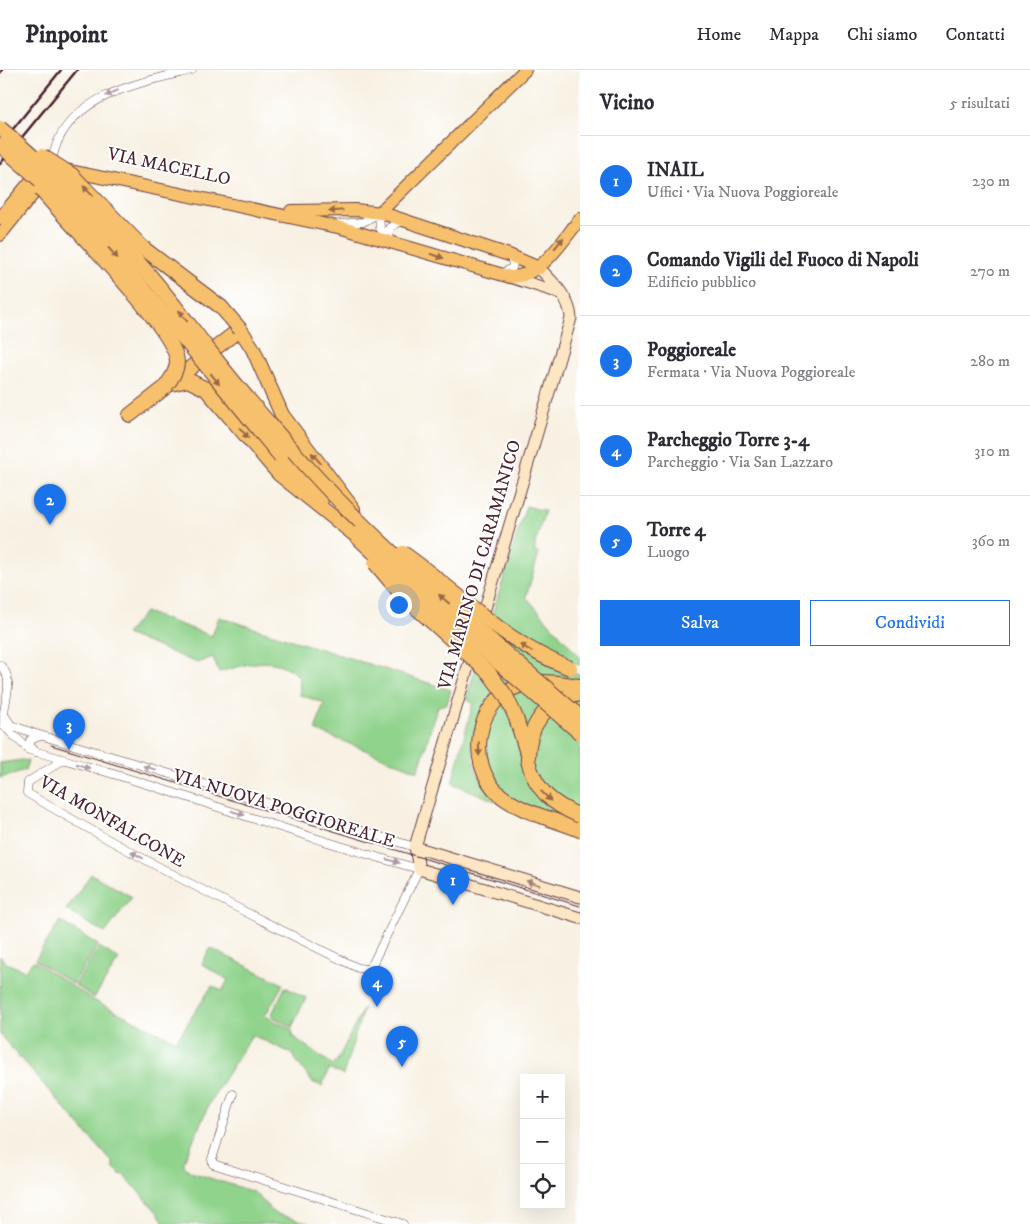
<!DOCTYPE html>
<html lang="it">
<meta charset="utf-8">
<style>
:root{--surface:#fff;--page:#f2f2f3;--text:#2b2b33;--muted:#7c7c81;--line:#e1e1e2;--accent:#1a73e8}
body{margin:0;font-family:"IM FELL DW Pica",serif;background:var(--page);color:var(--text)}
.controls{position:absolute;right:15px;bottom:15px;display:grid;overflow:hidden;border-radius:0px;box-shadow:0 5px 20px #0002}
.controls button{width:45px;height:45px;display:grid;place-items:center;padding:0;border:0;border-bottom:1px solid var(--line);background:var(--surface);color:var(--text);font:25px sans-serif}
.you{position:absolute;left:398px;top:534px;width:18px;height:18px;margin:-12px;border:4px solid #fff;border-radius:50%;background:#1a73e8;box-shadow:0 0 0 8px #1a73e833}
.badge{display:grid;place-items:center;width:32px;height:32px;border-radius:50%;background:var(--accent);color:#fff;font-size:16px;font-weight:700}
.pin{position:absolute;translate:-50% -41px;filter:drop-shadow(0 1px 2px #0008)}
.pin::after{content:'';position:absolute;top:26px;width:18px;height:15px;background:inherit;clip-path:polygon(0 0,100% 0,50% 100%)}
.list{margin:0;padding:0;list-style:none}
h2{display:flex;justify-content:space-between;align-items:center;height:65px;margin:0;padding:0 20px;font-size:21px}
h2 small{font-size:16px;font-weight:400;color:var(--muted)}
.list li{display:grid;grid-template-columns:32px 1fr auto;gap:15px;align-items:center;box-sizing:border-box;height:90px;padding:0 20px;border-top:1px solid var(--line)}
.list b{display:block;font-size:19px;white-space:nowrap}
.list p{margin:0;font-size:16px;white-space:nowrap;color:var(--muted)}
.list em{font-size:16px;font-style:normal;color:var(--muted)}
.actions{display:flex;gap:10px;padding:15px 20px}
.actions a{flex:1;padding:11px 0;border:1px solid var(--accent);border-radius:0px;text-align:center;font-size:18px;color:var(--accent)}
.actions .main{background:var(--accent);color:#fff}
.icon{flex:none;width:28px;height:28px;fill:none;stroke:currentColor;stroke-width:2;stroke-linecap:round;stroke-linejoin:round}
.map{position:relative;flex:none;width:580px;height:1154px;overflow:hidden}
header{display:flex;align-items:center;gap:30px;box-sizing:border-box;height:70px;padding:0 25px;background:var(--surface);border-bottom:1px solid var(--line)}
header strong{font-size:24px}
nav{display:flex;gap:28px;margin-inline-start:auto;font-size:18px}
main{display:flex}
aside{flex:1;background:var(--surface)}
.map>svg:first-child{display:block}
</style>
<header>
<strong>Pinpoint</strong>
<nav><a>Home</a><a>Mappa</a><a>Chi siamo</a><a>Contatti</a></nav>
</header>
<main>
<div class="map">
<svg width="580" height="1154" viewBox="0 0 580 1154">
<rect width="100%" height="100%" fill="#fff"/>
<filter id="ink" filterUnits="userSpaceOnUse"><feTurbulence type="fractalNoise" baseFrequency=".02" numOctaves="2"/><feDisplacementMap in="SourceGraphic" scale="10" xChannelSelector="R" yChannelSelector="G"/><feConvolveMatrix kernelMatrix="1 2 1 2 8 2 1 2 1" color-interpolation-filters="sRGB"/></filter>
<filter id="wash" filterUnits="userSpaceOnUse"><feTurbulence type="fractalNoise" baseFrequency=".0096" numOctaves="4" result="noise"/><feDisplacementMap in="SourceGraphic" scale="20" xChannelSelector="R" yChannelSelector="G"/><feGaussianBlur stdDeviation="1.12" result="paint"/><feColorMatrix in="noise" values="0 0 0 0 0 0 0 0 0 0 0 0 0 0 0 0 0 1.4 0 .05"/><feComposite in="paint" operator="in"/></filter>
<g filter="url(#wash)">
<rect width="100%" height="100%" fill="#f8f1e3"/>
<g fill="#90d38c" stroke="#6d795c">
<path d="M526,436L545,441L535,473V482L539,483L526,527L580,587V595L559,589L555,598L580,605V610C563,608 544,604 526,608C488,616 458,675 481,709C489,721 501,730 512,738L515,729C478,709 470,646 512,624C531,613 559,616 580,619V759L512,738L452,713L473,633L466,629Z"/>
<path d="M145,542L212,566L219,547L451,620L447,634L438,636C430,657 426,679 418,701L315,660L324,633L300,625L299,606C271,583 251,594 219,602L213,587L197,593L126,564Z"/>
<polygon points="22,690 28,691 25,700 0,708 0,693"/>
<polygon points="91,804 132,827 105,863 66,840"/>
<polygon points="60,851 98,875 73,914 35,890"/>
<polygon points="99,877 119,889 94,928 75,915"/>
<polygon points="210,878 283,914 265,946 291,959 293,963 292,966 333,995 338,989 364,937 343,1005 329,999 322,1016 312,1012 291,983 252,965 211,1030 184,1091 184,1096 191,1102 254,1122 274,1143 311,1154 165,1154 158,1143 124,1105 120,1104 113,1097 113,1093 0,965 0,886 6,893 25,901 33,891 95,931 176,971 212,916 222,921 228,910 202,894"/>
<polygon points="285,917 306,928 292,957 271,946"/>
</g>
</g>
<g filter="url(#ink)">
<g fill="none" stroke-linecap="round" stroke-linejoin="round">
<g stroke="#643e47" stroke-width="9">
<g id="minor">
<path d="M52,92C61,26 139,13 192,0"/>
<polyline points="379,143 380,158 389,170"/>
<polyline points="339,154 363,152 379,143"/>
<polyline points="390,171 389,158 401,151"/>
<polyline points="501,204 512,198 513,194 510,185"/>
<path d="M0,595C18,612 0,635 4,656L29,680L33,681C163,715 289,764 419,799L372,895L368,899L358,898C246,843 135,787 27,723L28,712L63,690"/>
<polyline points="5,646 11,655 33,663 415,777"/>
<polyline points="36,682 30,676 30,670 40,666"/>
<polyline points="233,1024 212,1089 213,1094 403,1154"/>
</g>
</g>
<g stroke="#643e47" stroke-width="13">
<g id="secondary">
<polyline points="510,207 560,223"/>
<path d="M481,552L571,248C570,228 552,211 539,198"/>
<polyline points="473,580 415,777 419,799 580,848"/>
<polyline points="415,777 580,827"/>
</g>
</g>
<g stroke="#643e47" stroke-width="14">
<g id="primary">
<path d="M61,99L342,158L510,207C542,207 562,171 580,149"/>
<polyline points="291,141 355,140 382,143 509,185 539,198"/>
<polyline points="379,143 525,0"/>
<polyline points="0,148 41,99"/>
<polyline points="0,165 45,109"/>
</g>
</g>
<g stroke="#643e47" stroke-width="16">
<g id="trunk">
<polyline points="171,314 188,310 206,319 279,404 354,464"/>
<polyline points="130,345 240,259 253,279 282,345 353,439"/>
<polyline points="281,387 321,430"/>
<path d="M580,616C560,613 539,609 519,616C475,631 466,694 499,724C518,741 556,750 580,760"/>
<polyline points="516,648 526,680"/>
<path d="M528,691C527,657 545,630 580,624"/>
</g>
</g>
<use href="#minor" stroke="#fff" stroke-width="8"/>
<use href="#secondary" stroke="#fce6c4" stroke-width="11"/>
<use href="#primary" stroke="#f7c06c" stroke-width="12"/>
<use href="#trunk" stroke="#f7c06c" stroke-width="14"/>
<polyline stroke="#4a1f2b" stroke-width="1" points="51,675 580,836"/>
<g stroke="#4a1f2b" stroke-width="2.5">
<polyline points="0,3 2,0"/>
<polyline points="0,75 61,0"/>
<polyline points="0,94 77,0"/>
</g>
<g stroke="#643e47" stroke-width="16" stroke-linecap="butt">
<g id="trunk-bridge">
<path d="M0,58C50,100 97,145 140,194C168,225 192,259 218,292C247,329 278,364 310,400C392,490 488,567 580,647"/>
<polyline points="0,75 58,126 122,193 281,387"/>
<polyline points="42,86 72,105 143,178 221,237 240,259"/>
<path d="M41,120C65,150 178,261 177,292C177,301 171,309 166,316"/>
<polyline points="354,464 405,512 580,663"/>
<path d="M403,483C459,522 505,574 570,598"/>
<polyline points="375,493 402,525 489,603 506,626 516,648"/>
<path d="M528,691C536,721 552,734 580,746"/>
</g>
</g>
<use href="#trunk-bridge" stroke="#f7c06c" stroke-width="14"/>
</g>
<defs><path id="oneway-solid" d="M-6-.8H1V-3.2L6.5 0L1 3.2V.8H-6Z" transform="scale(1.25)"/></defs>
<g fill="#ae9aa0">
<use href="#oneway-solid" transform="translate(112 23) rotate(156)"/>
<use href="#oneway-solid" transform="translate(83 696) rotate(17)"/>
<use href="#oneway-solid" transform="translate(150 698) rotate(-164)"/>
<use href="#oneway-solid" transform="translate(238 743) rotate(17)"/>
<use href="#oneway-solid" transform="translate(137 785) rotate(-152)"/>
<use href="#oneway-solid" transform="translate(393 791) rotate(16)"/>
</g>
<g fill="#986748">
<use href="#oneway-solid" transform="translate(88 121) rotate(-134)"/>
<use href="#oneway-solid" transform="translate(336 141) rotate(175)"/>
<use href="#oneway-solid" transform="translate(559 173) rotate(-50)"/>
<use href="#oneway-solid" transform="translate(113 183) rotate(48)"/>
<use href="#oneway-solid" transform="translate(437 186) rotate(17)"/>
<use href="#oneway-solid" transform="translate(183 246) rotate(-128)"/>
<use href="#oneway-solid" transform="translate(215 309) rotate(52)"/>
<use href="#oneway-solid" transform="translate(244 363) rotate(50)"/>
<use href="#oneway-solid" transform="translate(316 388) rotate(-131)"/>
<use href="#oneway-solid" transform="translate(444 529) rotate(-139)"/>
<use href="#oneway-solid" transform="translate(526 578) rotate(-149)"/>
<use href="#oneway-solid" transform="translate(479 679) rotate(89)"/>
<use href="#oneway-solid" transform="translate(546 726) rotate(45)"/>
</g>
<use fill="#a38278" href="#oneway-solid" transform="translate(533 813) rotate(-163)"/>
</g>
<g text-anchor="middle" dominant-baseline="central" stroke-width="4" stroke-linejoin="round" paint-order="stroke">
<g font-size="18" fill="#4a1f2b" stroke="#fff">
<text transform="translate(169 97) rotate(12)">VIA MACELLO</text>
<text transform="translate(480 495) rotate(-74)">VIA MARINO DI CARAMANICO</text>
<text transform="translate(284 739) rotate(17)">VIA NUOVA POGGIOREALE</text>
<text transform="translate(112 752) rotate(30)">VIA MONFALCONE</text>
</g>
</g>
</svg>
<div class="controls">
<button>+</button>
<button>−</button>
<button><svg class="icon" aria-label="locate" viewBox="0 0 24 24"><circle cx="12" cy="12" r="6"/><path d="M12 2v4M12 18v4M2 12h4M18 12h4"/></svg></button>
</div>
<div class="you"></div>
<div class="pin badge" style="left:453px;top:835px">1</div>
<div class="pin badge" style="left:50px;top:455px">2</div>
<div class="pin badge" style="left:69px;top:680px">3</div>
<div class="pin badge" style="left:377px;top:937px">4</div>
<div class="pin badge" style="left:402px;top:997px">5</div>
</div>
<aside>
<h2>Vicino<small>5 risultati</small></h2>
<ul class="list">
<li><span class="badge">1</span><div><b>INAIL</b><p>Uffici · Via Nuova Poggioreale</p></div><em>230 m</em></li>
<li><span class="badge">2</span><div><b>Comando Vigili del Fuoco di Napoli</b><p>Edificio pubblico</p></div><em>270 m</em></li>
<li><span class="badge">3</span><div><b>Poggioreale</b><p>Fermata · Via Nuova Poggioreale</p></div><em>280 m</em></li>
<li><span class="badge">4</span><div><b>Parcheggio Torre 3-4</b><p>Parcheggio · Via San Lazzaro</p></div><em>310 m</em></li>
<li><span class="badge">5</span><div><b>Torre 4</b><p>Luogo</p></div><em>360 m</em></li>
</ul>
<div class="actions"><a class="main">Salva</a><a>Condividi</a></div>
</aside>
</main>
